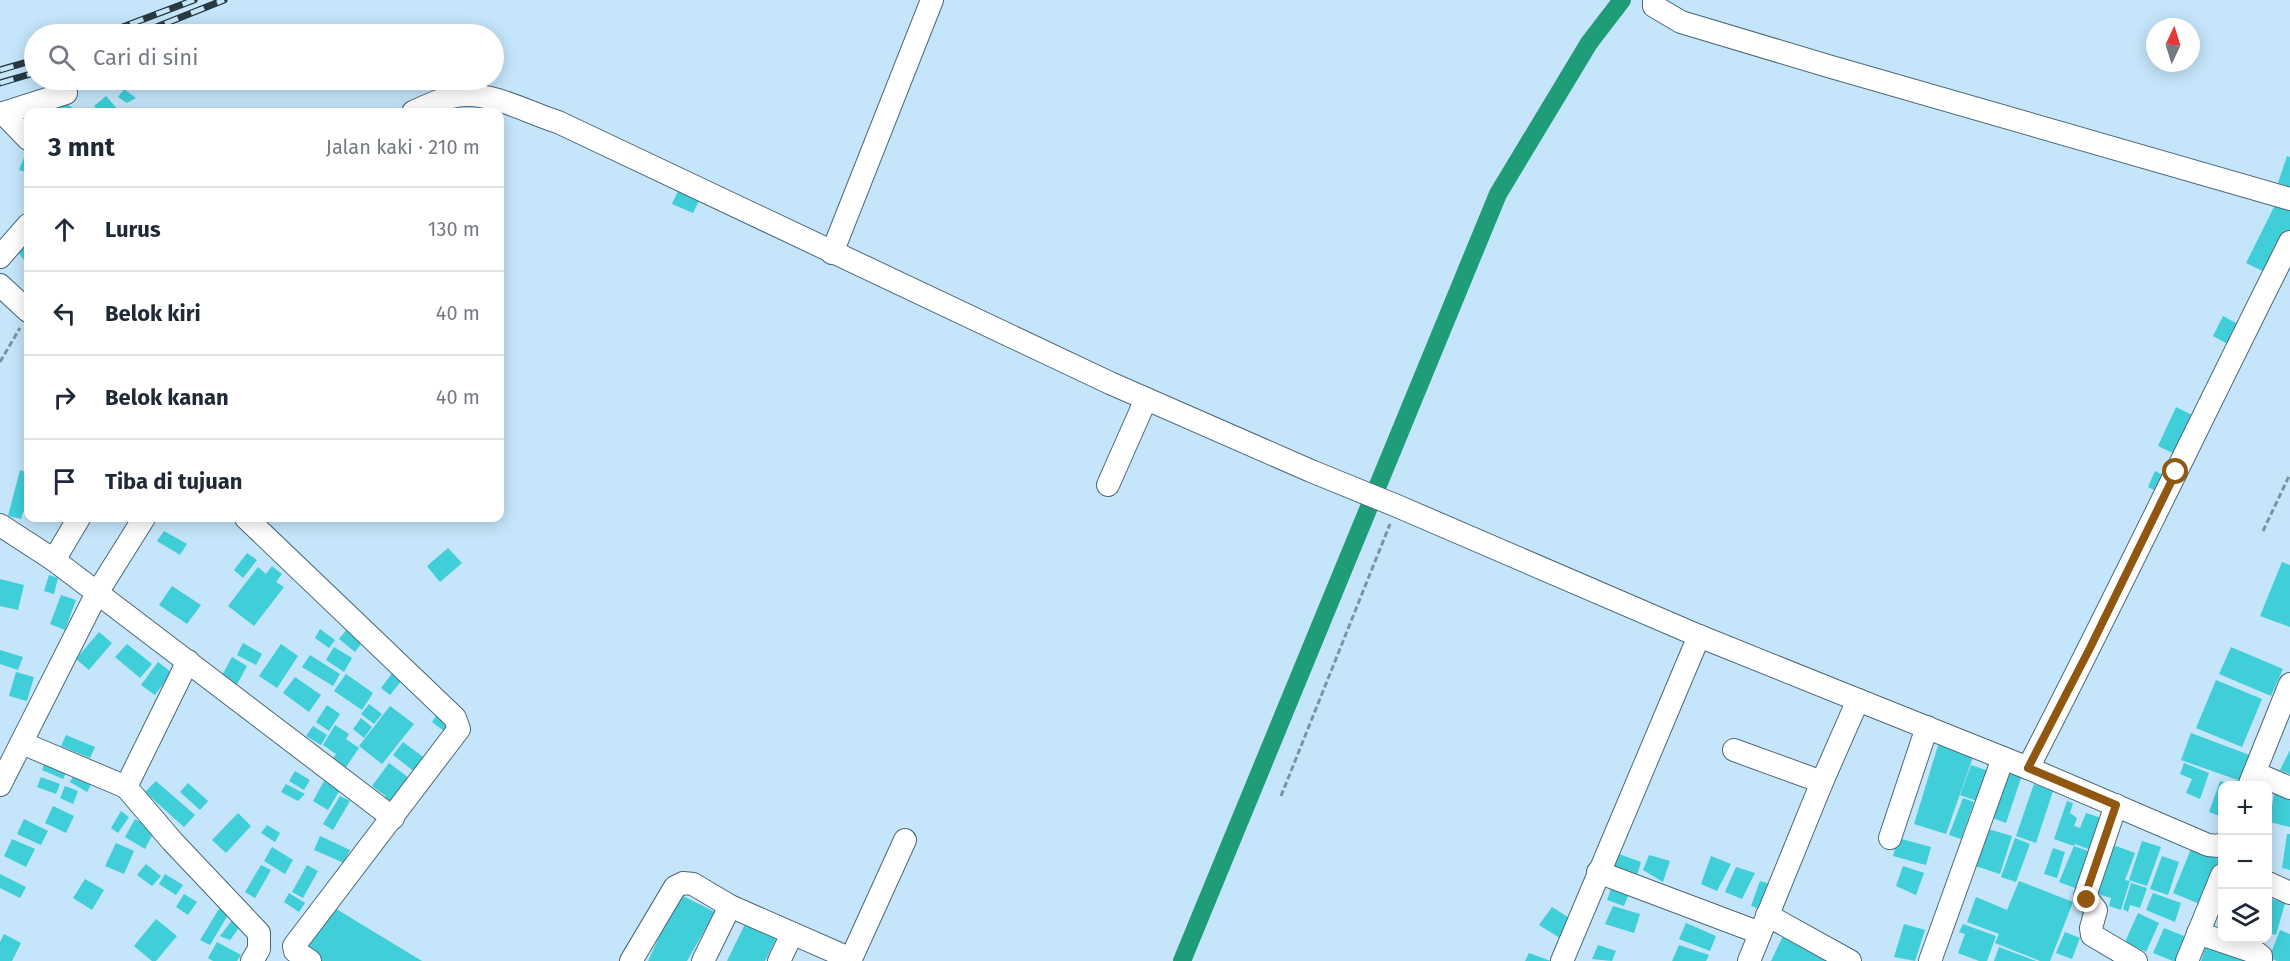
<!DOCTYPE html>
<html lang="id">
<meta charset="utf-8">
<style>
:root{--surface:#fff;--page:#f6f6f7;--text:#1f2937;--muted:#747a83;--line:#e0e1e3}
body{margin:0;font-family:"Fira Sans",sans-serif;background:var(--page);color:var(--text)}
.controls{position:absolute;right:18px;bottom:18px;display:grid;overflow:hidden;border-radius:12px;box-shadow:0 3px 15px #0003}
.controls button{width:54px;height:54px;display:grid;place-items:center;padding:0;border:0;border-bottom:2px solid var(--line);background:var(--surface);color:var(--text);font:30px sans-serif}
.compass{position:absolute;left:2146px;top:18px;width:54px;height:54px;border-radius:50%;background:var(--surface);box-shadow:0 3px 15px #0003;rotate:4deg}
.stop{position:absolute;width:18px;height:18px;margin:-14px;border:4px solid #8f570f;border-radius:50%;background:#fff}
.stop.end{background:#8f570f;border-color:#fff;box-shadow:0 2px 6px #0008}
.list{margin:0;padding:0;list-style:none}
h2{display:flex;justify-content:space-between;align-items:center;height:78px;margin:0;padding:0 24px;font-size:26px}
h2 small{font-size:20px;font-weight:400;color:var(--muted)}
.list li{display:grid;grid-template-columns:39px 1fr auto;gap:18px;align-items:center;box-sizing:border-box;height:84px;padding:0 24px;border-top:2px solid var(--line)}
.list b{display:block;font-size:22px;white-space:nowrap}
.list em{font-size:20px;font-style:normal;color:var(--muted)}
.icon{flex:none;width:33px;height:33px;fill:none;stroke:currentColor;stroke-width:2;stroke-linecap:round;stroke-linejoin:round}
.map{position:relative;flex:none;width:2290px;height:961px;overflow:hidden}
.search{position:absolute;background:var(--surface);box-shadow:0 3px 15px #0003;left:24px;top:24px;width:480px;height:66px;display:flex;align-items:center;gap:15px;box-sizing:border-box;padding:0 21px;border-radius:33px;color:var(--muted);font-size:22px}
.panel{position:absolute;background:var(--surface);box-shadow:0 3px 15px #0003;left:24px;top:108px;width:480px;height:414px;border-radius:12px}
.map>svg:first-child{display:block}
</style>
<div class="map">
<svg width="2290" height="961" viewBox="0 0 2290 961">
<rect width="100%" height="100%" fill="#c4e5fa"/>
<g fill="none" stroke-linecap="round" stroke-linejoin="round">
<polyline stroke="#1f9d79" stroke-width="18" points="1182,961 1498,194 1589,43 1622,0"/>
</g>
<g fill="#40ced8">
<polygon points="124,89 136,98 127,103 118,97"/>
<polygon points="106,96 120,112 100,112 94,106"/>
<polygon points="62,99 77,112 49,112"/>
<polygon points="28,147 28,173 19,170"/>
<polygon points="2287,156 2290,157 2290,187 2278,183"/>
<polygon points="679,189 700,199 693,213 672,204"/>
<polygon points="2274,207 2290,207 2290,241 2273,276 2246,263"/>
<polygon points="28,242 28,257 24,260 17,251"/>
<polygon points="2223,316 2245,328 2235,348 2213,336"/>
<polygon points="2176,407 2200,419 2181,457 2158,446"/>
<polygon points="20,470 28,473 28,507 27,513 23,512 21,519 8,516"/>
<polygon points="2155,471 2166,476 2158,492 2148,487"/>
<polygon points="164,531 187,544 180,555 157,541"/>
<polygon points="448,548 462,563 440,582 427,566"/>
<polygon points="247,553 257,560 243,578 234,570"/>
<polygon points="2282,562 2290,565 2290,627 2260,616"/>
<polygon points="272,566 282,574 276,582 284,587 254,626 228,606 258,567 266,574"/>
<polygon points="49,575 58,578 54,594 44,591"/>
<polygon points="0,579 24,585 18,610 0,606"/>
<polygon points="172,586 201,605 187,624 159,605"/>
<polygon points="61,595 76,600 65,630 50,624"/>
<polygon points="348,628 364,640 355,652 339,639"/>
<polygon points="320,629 335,640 329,648 315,638"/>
<polygon points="99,632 112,643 89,670 76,659"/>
<polygon points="243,643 262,654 256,665 237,655"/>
<polygon points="127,644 152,664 140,678 115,657"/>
<polygon points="281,644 298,656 277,688 259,676"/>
<polygon points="334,647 352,658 344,672 326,660"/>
<polygon points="2231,647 2283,669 2271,696 2219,674"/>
<polygon points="0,650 23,657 18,670 0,664"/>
<polygon points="310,655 340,674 333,686 302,667"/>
<polygon points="232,657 247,666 235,688 220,679"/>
<polygon points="158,662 172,673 155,695 141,685"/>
<polygon points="16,672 34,677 27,701 9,696"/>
<polygon points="393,672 403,679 390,695 381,688"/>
<polygon points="346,674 373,693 362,710 334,691"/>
<polygon points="295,677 321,695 309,712 283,693"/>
<polygon points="2216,680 2262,699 2242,747 2196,728"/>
<polygon points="369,704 382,714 374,724 361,714"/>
<polygon points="327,705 340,714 329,731 316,722"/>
<polygon points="390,706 414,724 382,764 359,746"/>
<polygon points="438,713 455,725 448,734 432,722"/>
<polygon points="361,718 372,727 364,738 353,729"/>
<polygon points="335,725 349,734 346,739 359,748 344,770 331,762 336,754 323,745"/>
<polygon points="313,726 327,735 321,745 306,736"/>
<polygon points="2191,733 2255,757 2246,783 2181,760"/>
<polygon points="66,735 95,747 90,758 61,746"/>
<polygon points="1940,739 1975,751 1946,834 1914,824"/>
<polygon points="403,742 426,759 415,772 393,755"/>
<polygon points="2290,750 2290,774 2280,770"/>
<polygon points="46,759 68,769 63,779 42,770"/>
<polygon points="389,763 413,781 392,811 381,803 386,796 372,786"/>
<polygon points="2184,763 2209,773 2200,799 2186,793 2192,779 2180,774"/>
<polygon points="1971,765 1995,773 1985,804 1960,795"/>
<polygon points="2003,768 2022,775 2006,823 1987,816"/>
<polygon points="295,771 310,780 304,790 289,781"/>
<polygon points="76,772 93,781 87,792 70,782"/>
<polygon points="41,777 60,784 56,794 37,787"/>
<polygon points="156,781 195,815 184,827 145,792"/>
<polygon points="324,781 340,790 328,810 313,801"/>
<polygon points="2220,781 2233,785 2222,786 2222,817 2209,812"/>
<polygon points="188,783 208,801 200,810 180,792"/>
<polygon points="286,784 305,794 298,801 281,792"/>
<polygon points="2034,784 2053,791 2036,843 2016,836"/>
<polygon points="65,786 78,791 73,804 60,798"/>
<polygon points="2275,789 2290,797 2290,827 2269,822"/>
<polygon points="340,796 350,801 333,830 323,824"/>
<polygon points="1963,798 1974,802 1961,839 1949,835"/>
<polygon points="2067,801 2073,803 2070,813 2077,818 2074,826 2080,828 2086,813 2108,820 2096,852 2075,844 2074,846 2054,839"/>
<polygon points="53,806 74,816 66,833 45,823"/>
<polygon points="121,811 129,817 118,833 111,828"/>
<polygon points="238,813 251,826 226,853 212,840"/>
<polygon points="24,819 48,831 41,845 17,834"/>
<polygon points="135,819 155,830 145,849 125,837"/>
<polygon points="267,825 280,833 275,842 261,833"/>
<polygon points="1981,827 2012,836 2000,874 1969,864"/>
<polygon points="2287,834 2290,834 2290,870 2282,868"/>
<polygon points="320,836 350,850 344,863 314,850"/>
<polygon points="1898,838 1931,847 1926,865 1893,856"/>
<polygon points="2015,838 2030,844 2016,882 2001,877"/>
<polygon points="12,839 35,849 26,867 4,856"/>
<polygon points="2142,841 2161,847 2147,886 2129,880"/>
<polygon points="116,843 134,851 124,874 105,866"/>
<polygon points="2108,843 2135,853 2125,880 2130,881 2121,910 2109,906 2111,898 2089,891"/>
<polygon points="2074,846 2094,853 2080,890 2059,882"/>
<polygon points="272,847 293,860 285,874 264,861"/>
<polygon points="2053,848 2065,852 2057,878 2044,874"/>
<polygon points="2191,849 2222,860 2205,906 2173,893"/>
<polygon points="1619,854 1641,862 1635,882 1611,874"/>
<polygon points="1649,855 1670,861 1663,882 1643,870"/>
<polygon points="1711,856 1731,864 1717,891 1701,884"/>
<polygon points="2162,856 2179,862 2168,895 2150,889"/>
<polygon points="146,864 161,876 152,886 137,875"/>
<polygon points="261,865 271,870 255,898 245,892"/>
<polygon points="307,865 318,871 303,898 292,892"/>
<polygon points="1903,866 1924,873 1916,895 1896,886"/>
<polygon points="1736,867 1755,873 1742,899 1725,892"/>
<polygon points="0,874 26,887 20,898 0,888"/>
<polygon points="165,874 183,885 176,895 159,884"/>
<polygon points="85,879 104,890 92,910 73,898"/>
<polygon points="1760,881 1774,885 1764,910 1751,906"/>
<polygon points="2019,881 2073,902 2050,961 2040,961 1995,943 1999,934 1967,922 1976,897 2007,910"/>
<polygon points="2131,883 2147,888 2140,908 2130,905 2128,912 2123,909"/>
<polygon points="1612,886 1632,887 1624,906 1607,900"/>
<polygon points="289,893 305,903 299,912 284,902"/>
<polygon points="2153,893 2181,903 2175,922 2146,910"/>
<polygon points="184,894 197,902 188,915 176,907"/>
<polygon points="679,894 715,912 687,961 648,961"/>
<polygon points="2268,898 2285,903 2276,935 2268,933"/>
<polygon points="222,904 231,910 210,945 200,940"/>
<polygon points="328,904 422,961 318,961 301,951"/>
<polygon points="1613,906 1640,914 1634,933 1605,924"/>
<polygon points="1552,907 1571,919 1563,940 1539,925"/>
<polygon points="2138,913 2159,923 2146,952 2125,942"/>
<polygon points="236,915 244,921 230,940 220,936"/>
<polygon points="156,919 177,936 156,961 152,961 134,946"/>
<polygon points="747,920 778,935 765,961 727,961"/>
<polygon points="1686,923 1716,936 1710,951 1679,939"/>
<polygon points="1904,924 1925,930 1915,961 1894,957"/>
<polygon points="1963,924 1996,936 1987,961 1979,961 1958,953 1965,934 1959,932"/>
<polygon points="2164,928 2189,938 2180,961 2173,961 2153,953"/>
<polygon points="2280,930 2290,934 2290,961 2277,961 2269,958"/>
<polygon points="2065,932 2080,938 2072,959 2056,953"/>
<polygon points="4,934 21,943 12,961 0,961 0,942"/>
<polygon points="1783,936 1844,961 1771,961"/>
<polygon points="2208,940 2257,961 2201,961"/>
<polygon points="217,942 241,955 237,961 213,961 208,958"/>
<polygon points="1598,945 1616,951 1612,961 1592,959"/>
<polygon points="1679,945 1709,955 1706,961 1672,961"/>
<polygon points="1999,947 2036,961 1994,961"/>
<polygon points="1529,953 1551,961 1525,961"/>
</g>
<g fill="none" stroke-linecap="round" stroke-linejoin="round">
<g stroke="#4b687a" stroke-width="24">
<g id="minor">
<polyline points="1654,0 1654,6 1681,22 1828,66 2290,199"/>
<path d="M413,112C429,105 448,95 467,95C498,95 529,113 558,122L1110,383L1311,471L1397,506L1699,636L1858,700"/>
<polyline points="3,113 28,139"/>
<polyline points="0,114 66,93"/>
<polyline points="832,253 932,0"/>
<polyline points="0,257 28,225"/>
<polyline points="0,285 28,311"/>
<polyline points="1108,485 1146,399"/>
<polyline points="246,518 455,718 459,729 294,946 295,951 310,961"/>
<polyline points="0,525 54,560 393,818"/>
<polyline points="54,560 79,518"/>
<polyline points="22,743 126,787 172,841 259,933 259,949 252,961"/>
<polyline points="1734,750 1822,782"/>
<path d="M2028,768C2118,594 2202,417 2290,242"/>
<polyline points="2255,773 2290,788"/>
<polyline points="0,785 97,593 144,518"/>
<polyline points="2249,786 2290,684"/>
<polyline points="126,787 188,661"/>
<polyline points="2116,805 2085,896 2096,910 2091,928 2092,935 2136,961"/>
<polyline points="1890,838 1927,727"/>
<polyline points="1598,872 1760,933"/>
<polyline points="2268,883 2290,893"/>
<polyline points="1767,915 1850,961"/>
<polyline points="2198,933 2257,953 2261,956 2261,961"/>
<polyline points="631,961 675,887 683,883 693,884 730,906 851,959"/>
<polyline points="703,961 730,906"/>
<polyline points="779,961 792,934"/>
<polyline points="850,961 905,840"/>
<polyline points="1562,961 1699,636"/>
<polyline points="1749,961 1822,782 1858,700 2028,768 2208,845 2219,846 2222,844"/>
<polyline points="1930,961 2003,758"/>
<polyline points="2187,961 2222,875"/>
</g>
</g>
<g stroke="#7b94a4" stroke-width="3" stroke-dasharray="6 3" stroke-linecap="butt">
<polyline points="0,362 20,328"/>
<polyline points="2263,531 2290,474"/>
<polyline points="1281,796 1390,524"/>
</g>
<use href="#minor" stroke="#fff" stroke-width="22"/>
<g stroke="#293942" stroke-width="7">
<g id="rail">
<polyline points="104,34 194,0"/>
<polyline points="139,34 224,0"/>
<polyline points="0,70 34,60"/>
<polyline points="0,83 34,73"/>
</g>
</g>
<use href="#rail" stroke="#c4e5fa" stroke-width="4.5" stroke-dasharray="14" stroke-linecap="butt"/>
</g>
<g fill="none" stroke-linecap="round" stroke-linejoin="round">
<polyline stroke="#8f570f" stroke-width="8" points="2087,900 2086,893 2116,805 2028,768 2090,648 2176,472"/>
</g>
</svg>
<div class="controls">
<button>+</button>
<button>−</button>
<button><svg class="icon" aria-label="layers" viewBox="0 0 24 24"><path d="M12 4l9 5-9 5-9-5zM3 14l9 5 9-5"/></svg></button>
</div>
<svg class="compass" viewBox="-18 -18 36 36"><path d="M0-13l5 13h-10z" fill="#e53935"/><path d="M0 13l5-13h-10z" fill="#747a83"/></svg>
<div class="stop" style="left:2176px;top:472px"></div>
<div class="stop end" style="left:2087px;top:900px"></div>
<div class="search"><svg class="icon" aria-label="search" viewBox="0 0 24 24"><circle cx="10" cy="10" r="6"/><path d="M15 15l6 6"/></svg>Cari di sini</div>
<section class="panel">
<h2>3 mnt<small>Jalan kaki · 210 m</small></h2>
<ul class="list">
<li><svg class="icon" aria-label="ahead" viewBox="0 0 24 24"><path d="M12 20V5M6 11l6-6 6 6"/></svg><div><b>Lurus</b></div><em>130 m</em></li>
<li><svg class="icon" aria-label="left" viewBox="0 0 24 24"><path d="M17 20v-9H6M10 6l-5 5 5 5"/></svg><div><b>Belok kiri</b></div><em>40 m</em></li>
<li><svg class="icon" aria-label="right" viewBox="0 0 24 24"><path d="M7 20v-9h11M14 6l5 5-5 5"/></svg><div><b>Belok kanan</b></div><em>40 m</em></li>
<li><svg class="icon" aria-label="arrive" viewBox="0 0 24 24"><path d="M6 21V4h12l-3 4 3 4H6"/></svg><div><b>Tiba di tujuan</b></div></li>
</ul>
</section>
</div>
